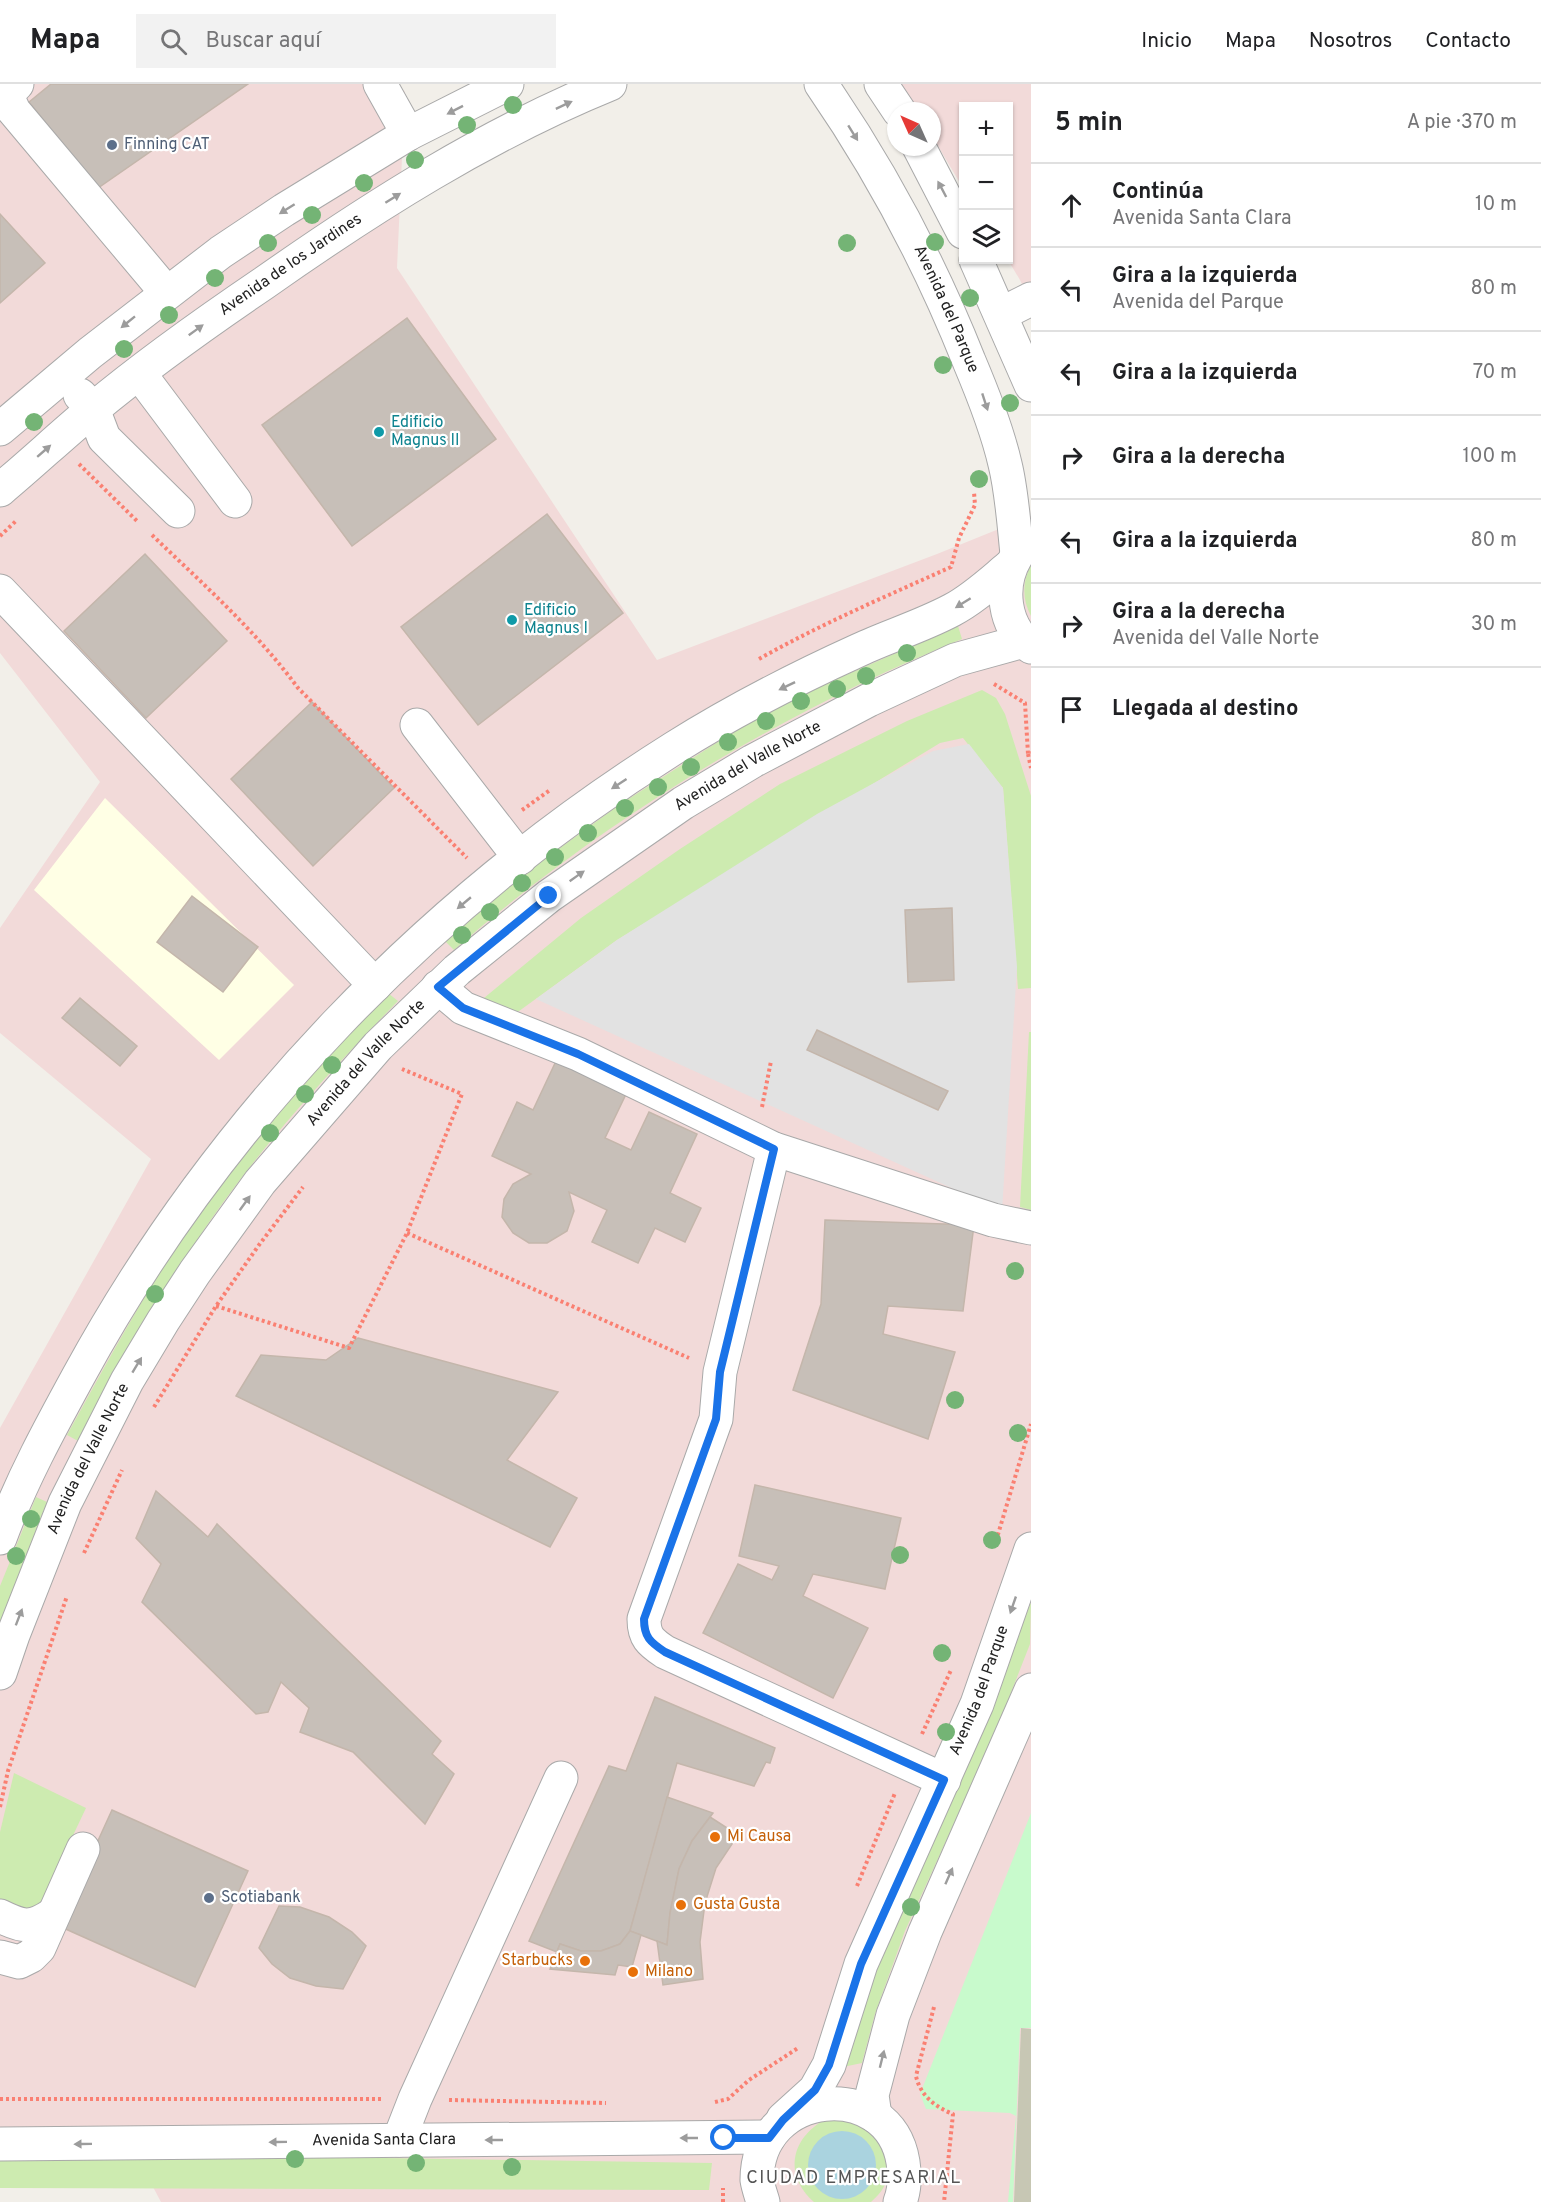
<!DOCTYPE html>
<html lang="es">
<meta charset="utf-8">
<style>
:root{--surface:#fff;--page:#f2f2f2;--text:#202124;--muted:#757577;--line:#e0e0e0}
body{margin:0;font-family:Overpass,sans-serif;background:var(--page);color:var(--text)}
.controls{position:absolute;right:18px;top:18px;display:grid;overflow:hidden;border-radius:0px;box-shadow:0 2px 4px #0004}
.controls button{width:54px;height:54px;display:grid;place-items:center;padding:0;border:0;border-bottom:2px solid var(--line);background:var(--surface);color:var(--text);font:30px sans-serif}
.compass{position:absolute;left:887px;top:18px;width:54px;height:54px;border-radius:50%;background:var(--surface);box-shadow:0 2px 4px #0004;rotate:315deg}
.stop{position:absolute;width:18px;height:18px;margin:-14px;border:4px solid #1a73e8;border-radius:50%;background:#fff}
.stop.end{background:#1a73e8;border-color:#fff;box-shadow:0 2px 6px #0008}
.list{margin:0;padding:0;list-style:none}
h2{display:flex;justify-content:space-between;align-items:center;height:78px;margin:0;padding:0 24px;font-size:26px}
h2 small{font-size:20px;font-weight:400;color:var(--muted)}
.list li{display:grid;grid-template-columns:39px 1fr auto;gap:18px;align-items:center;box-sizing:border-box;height:84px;padding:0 24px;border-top:2px solid var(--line)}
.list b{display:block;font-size:22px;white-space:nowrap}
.list p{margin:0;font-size:20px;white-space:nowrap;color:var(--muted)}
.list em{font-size:20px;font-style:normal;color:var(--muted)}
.icon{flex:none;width:33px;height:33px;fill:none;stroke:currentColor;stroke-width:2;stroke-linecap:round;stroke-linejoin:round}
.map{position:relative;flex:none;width:1031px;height:2118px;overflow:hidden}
header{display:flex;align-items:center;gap:36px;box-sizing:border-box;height:84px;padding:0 30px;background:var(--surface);border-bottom:2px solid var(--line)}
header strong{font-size:28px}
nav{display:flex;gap:33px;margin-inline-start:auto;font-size:21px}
.search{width:420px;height:54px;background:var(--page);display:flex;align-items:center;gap:15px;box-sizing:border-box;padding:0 21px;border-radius:0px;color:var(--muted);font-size:22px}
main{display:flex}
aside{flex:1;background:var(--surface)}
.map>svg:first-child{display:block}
</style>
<header>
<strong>Mapa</strong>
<div class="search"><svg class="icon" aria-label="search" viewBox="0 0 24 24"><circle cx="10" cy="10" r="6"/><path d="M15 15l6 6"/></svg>Buscar aquí</div>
<nav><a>Inicio</a><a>Mapa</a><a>Nosotros</a><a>Contacto</a></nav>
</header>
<main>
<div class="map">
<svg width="1031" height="2118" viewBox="0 0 1031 2118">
<rect width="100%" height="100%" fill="#f2efe9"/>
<g fill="#f2dad9">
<polygon points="0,0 398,0 405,8 397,184 657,576 937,470 1031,432 1031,2118 161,2118 121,2043 0,2043 0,1344 151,1075 0,949 0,844 100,698 0,569"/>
<polygon points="900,0 1031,0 1031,220 1020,196 1008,176 1008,22 963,22 963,104 932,52 932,27 917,27"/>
</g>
<polygon fill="#ffffe5" points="105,714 294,901 219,976 34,806"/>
<polygon fill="#c7c7b4" points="1021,1944 1031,1945 1031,2118 1014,2118"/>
<g fill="#cdebb0">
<path d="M1031,481V532C1022,516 1022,497 1031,481Z"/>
<path d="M958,542L962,555C778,630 604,735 454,866L445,857L531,785L619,721L746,640L816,604Z"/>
<polygon points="982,606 996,614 1005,630 1031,712 1031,904 1018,905 1003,704 963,654 940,659 617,856 515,930 484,914 581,834 680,765 780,700 907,637"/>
<path d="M388,909L398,917C325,992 251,1073 194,1161C152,1224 115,1291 78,1357L67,1351C104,1284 140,1217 182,1153C241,1064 315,986 388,909Z"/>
<polygon points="1029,948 1031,948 1031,1126 1020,1123"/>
<polygon points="36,1413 47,1418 0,1539 0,1502"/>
<polygon points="1031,1518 1030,1560 994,1652 905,1847 875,1930 862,1979 843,1983 891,1844 1006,1583"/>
<polygon points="14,1689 86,1724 40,1821 26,1826 0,1818 0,1748"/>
<path d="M828,2034H858L888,2064C889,2088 891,2101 871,2118H814C782,2089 792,2052 828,2034Z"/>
<polygon points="259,2072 712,2079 709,2106 0,2104 0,2075"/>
</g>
<polygon fill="#c8facc" points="1031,1729 1031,1944 1020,1944 1013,2118 1008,2118 1016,2032 1010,2029 926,2025 920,2010"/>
<polygon fill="#e2e2e2" points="969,660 1003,704 1017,883 1002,1127 536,915 617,856 817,730 933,667"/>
<circle fill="#aad3df" cx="842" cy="2081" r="34"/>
<g fill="#c7bfb8" stroke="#c4b6ab" stroke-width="1.5">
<polygon points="51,0 248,0 98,104 29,18"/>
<polygon points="0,130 45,179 0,219"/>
<polygon points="407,234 496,355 352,462 262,341"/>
<polygon points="547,430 623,529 478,641 401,543"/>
<polygon points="145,470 227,557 146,634 64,547"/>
<polygon points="312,618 394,704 313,782 231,695"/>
<polygon points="192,812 258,863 223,908 157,858"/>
<polygon points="952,824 954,896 908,898 905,826"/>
<polygon points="80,914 137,962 120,982 62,934"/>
<polygon points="817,946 948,1007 938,1026 807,966"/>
<polygon points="557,975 627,1008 605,1054 631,1066 649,1028 697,1050 670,1109 701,1124 685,1158 655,1144 638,1179 592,1158 607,1126 569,1108 574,1127 567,1147 547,1159 529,1159 513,1149 502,1133 504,1115 513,1100 531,1090 492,1072 517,1018 533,1026"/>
<polygon points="825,1136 974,1141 963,1227 888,1222 883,1250 955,1268 928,1355 793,1306 821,1220"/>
<polygon points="358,1254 558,1308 507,1376 577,1414 550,1463 236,1312 261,1271 326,1276"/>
<polygon points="755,1401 901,1434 885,1505 813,1490 803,1512 868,1544 833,1614 703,1549 738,1480 772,1496 779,1482 739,1472"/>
<polygon points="156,1407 208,1453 217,1440 441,1657 432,1670 454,1690 425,1740 353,1668 300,1648 309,1624 281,1598 268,1628 256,1630 142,1518 161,1480 136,1454"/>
<polygon points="655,1613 775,1664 770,1679 766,1678 754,1702 677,1679 630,1847 620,1860 601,1867 581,1867 560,1860 557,1868 529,1857 609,1682 626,1687"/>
<polygon points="667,1713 713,1729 692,1757 679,1785 670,1829 667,1861 630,1847"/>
<polygon points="112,1726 248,1787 195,1903 59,1842"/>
<polygon points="710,1733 738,1751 716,1784 705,1819 700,1858 703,1895 663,1901 657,1857 667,1861 670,1829 679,1785 692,1757"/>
<polygon points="279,1822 300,1823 329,1833 352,1848 366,1862 343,1905 316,1902 290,1894 272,1880 259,1864"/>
<polygon points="630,1847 641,1851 632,1883 618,1881 615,1891 550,1885 560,1860 581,1867 601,1867 620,1860"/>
</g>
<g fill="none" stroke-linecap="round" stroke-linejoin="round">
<g stroke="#a9a9a9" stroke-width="35">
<g id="minor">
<polyline points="17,0 11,6 9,16 14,27 166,208"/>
<polyline points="380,0 408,50"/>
<path id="s1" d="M821,0C881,87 930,179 969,277C983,310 997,345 1005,380C1012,408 1014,442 1017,470"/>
<polyline points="881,0 899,27"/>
<polyline points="919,63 963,148"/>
<polyline points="976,176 1031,301"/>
<polyline points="1001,230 1031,215"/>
<polyline points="139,289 235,417"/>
<polyline points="80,311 93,325 104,354 178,427"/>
<polyline points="0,345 90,269 221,168 284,126 408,50 507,0"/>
<path id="s2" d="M0,406C31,380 61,352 92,326C147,280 205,239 264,199C372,123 487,50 610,0"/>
<path d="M1016,473C999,502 1003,542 1031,563"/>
<polyline points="0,507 375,901"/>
<polyline points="417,641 520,774"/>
<polyline points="438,903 463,924 578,970 774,1065 993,1136 1031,1144"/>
<path d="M774,1065L720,1288L716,1335L644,1535C644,1553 650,1558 665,1568L944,1696"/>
<path d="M0,1454C21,1397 50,1344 79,1291C218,1036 428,819 674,664C733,627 795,595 859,566C889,552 922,542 952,526C973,515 991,498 1009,483"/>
<path id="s3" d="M0,1589L13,1551L65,1419L127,1297L163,1237L195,1188L260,1098L378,962L457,886L549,812L683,719L753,677L869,616L955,576L1024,557"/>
<path d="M0,1832C22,1843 31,1845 52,1831"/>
<polyline points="0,1873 19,1878 31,1872 39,1864 83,1765"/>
<polyline points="875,2032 872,2011 893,1931 925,1848 1031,1606"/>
<path id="s4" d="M783,2035L815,2006L829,1981L861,1880L977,1620L1031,1465"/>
<polyline points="399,2056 415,2015 561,1694"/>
<path id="s5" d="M0,2060L769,2053"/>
<path d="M763,2118C761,2111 758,2103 757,2096C757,2004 889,1992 903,2078C905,2091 905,2105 900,2118"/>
</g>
</g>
<g stroke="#fa8072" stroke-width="4" stroke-dasharray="3 3" stroke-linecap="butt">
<polyline points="79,380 138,438"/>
<path d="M152,451C203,500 256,547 298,604L467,774"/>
<polyline points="0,452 17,436"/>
<path d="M759,575C821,540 887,512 951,483L959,454L975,421L974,408"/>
<polyline points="994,600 1025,619 1028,670 1031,669"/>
<polyline points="1028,670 1031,684"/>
<polyline points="522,726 550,706"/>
<polyline points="762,1023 771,977"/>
<polyline points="407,1149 689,1274"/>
<polyline points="216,1222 349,1264 407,1149 462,1010 402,985"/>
<polyline points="154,1323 216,1222 259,1161 303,1103"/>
<polyline points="996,1457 1031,1340"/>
<polyline points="84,1469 122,1386"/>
<polyline points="922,1650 951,1586"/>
<polyline points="0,1723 8,1687 67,1512"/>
<polyline points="857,1802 895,1709"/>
<path d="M934,1923L916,1992C920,2011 935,2023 953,2030L944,2118"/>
<polyline points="0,2015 381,2015"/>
<polyline points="449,2016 606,2019"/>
<polyline points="715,2018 728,2015 749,1996 798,1964"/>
<polyline points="723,2118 723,2104"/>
</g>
<use href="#minor" stroke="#fff" stroke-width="33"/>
</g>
<g fill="#74b475">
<circle cx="513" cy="21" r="9"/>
<circle cx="467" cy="41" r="9"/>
<circle cx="415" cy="76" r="9"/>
<circle cx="364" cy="99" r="9"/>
<circle cx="312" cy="131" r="9"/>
<circle cx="935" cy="158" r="9"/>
<circle cx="268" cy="159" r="9"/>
<circle cx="847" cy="159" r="9"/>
<circle cx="215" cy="194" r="9"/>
<circle cx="970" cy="214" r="9"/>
<circle cx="169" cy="231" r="9"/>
<circle cx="124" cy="265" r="9"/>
<circle cx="943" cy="281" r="9"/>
<circle cx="1010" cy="319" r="9"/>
<circle cx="34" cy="338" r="9"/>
<circle cx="979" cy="395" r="9"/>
<circle cx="907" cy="569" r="9"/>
<circle cx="866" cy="592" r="9"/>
<circle cx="837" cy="605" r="9"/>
<circle cx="801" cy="617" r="9"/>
<circle cx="766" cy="637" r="9"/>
<circle cx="728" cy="658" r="9"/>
<circle cx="691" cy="683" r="9"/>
<circle cx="658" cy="703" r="9"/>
<circle cx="625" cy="724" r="9"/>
<circle cx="588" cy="749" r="9"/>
<circle cx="555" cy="773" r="9"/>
<circle cx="522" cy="799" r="9"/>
<circle cx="490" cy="828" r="9"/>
<circle cx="462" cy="851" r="9"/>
<circle cx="332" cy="981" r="9"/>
<circle cx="305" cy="1010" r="9"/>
<circle cx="270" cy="1049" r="9"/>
<circle cx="1015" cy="1187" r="9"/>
<circle cx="155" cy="1210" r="9"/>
<circle cx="955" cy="1316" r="9"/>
<circle cx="1018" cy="1349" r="9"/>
<circle cx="31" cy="1435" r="9"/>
<circle cx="992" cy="1456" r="9"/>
<circle cx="900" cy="1471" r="9"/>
<circle cx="16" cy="1472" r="9"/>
<circle cx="942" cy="1569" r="9"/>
<circle cx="946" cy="1648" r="9"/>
<circle cx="911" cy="1823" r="9"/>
<circle cx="295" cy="2075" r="9"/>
<circle cx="416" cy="2079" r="9"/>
<circle cx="512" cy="2083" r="9"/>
</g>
<defs><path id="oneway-solid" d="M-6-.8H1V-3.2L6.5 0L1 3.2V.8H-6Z" transform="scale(1.5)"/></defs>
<g fill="#9c9c9c">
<use href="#oneway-solid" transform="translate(564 21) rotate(-25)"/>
<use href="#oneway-solid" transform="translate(455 26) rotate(153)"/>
<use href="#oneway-solid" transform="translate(853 49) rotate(58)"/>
<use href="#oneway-solid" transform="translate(942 105) rotate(-118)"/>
<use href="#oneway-solid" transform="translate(393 114) rotate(-32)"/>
<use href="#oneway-solid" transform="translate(287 125) rotate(148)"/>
<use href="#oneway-solid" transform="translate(128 238) rotate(141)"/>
<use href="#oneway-solid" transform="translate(196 246) rotate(-36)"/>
<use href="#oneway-solid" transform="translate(985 318) rotate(72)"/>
<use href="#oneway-solid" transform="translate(44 367) rotate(-41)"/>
<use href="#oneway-solid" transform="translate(963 519) rotate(148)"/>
<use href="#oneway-solid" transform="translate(787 602) rotate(154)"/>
<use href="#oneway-solid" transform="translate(619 700) rotate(147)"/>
<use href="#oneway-solid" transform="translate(577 792) rotate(-35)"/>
<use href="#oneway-solid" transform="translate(464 819) rotate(140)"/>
<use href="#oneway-solid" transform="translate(245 1119) rotate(-54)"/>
<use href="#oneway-solid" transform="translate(137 1281) rotate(-59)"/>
<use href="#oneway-solid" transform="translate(1013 1521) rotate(109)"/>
<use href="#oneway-solid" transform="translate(19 1533) rotate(-69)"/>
<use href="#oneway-solid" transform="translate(949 1792) rotate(-66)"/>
<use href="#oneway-solid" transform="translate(882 1975) rotate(-76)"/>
<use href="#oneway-solid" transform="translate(689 2054) rotate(180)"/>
<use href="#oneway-solid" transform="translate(494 2056) rotate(180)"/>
<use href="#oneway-solid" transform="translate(278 2058) rotate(179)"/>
<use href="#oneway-solid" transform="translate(83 2060) rotate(179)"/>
</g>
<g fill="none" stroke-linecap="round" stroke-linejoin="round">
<path stroke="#1a73e8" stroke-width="8" d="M549,812L438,903L463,924L578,970L774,1065L720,1288L716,1335L644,1535C644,1553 650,1558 665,1568L944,1696L861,1880L829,1981L815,2006L783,2036L769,2054H724"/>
</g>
<g fill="#5c6f8a" stroke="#fff" stroke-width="2">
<circle cx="112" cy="61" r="6"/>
<circle cx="209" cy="1814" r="6"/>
</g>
<g fill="#0f9aa8" stroke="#fff" stroke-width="2">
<circle cx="379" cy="348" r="6"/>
<circle cx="512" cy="536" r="6"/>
</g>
<g fill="#e8710a" stroke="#fff" stroke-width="2">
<circle cx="715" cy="1753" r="6"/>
<circle cx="681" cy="1821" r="6"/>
<circle cx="585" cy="1877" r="6"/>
<circle cx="633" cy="1888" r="6"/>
</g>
<g text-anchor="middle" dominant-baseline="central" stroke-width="4.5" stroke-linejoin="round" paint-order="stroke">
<g font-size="16" fill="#4e5e75" stroke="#fff" text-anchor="start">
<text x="124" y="61">Finning CAT</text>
<text x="221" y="1814">Scotiabank</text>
</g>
<g font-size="16" fill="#222" stroke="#fff">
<text stroke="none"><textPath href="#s2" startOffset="368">Avenida de los Jardines</textPath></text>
<text stroke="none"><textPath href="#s1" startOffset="258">Avenida del Parque</textPath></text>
<text stroke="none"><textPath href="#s3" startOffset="1204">Avenida del Valle Norte</textPath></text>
<text stroke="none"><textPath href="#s3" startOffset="718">Avenida del Valle Norte</textPath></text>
<text stroke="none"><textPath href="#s3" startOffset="232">Avenida del Valle Norte</textPath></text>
<text stroke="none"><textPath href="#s4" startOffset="476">Avenida del Parque</textPath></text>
<text stroke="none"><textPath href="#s5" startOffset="384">Avenida Santa Clara</textPath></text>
</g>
<g font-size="16" fill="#0d838f" stroke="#fff" text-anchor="start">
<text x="391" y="339">Edificio<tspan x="391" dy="18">Magnus II</tspan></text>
<text x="524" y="527">Edificio<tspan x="524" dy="18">Magnus I</tspan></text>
</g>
<g font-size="16" fill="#c56008" stroke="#fff" text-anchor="start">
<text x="727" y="1753">Mi Causa</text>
<text x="693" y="1821">Gusta Gusta</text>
<text x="573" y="1877" text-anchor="end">Starbucks</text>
<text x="645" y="1888">Milano</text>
</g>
<g font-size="18" letter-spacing="1.5" fill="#555" stroke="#fff">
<text x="854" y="2094">CIUDAD EMPRESARIAL</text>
</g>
</g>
</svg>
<div class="controls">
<button>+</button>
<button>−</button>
<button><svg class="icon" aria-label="layers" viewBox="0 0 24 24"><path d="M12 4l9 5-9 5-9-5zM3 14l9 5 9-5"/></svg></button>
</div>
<svg class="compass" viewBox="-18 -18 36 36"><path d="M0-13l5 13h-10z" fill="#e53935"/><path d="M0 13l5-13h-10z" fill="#757577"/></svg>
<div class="stop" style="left:724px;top:2054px"></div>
<div class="stop end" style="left:549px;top:812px"></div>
</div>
<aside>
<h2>5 min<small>A pie · 370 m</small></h2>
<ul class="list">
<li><svg class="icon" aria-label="ahead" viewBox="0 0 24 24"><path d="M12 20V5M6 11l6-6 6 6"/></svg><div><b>Continúa</b><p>Avenida Santa Clara</p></div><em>10 m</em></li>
<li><svg class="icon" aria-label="left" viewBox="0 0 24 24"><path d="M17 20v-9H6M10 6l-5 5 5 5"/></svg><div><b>Gira a la izquierda</b><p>Avenida del Parque</p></div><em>80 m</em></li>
<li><svg class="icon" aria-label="left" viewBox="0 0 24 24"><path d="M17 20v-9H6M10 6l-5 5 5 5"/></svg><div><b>Gira a la izquierda</b></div><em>70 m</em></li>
<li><svg class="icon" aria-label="right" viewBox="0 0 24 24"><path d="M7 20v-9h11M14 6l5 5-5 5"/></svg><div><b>Gira a la derecha</b></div><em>100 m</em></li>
<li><svg class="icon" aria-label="left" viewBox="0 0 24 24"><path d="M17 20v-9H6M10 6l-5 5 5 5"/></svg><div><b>Gira a la izquierda</b></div><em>80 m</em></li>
<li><svg class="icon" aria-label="right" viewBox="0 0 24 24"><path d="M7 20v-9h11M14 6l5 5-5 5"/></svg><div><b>Gira a la derecha</b><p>Avenida del Valle Norte</p></div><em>30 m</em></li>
<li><svg class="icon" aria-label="arrive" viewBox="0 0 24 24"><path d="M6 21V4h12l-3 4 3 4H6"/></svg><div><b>Llegada al destino</b></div></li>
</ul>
</aside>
</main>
